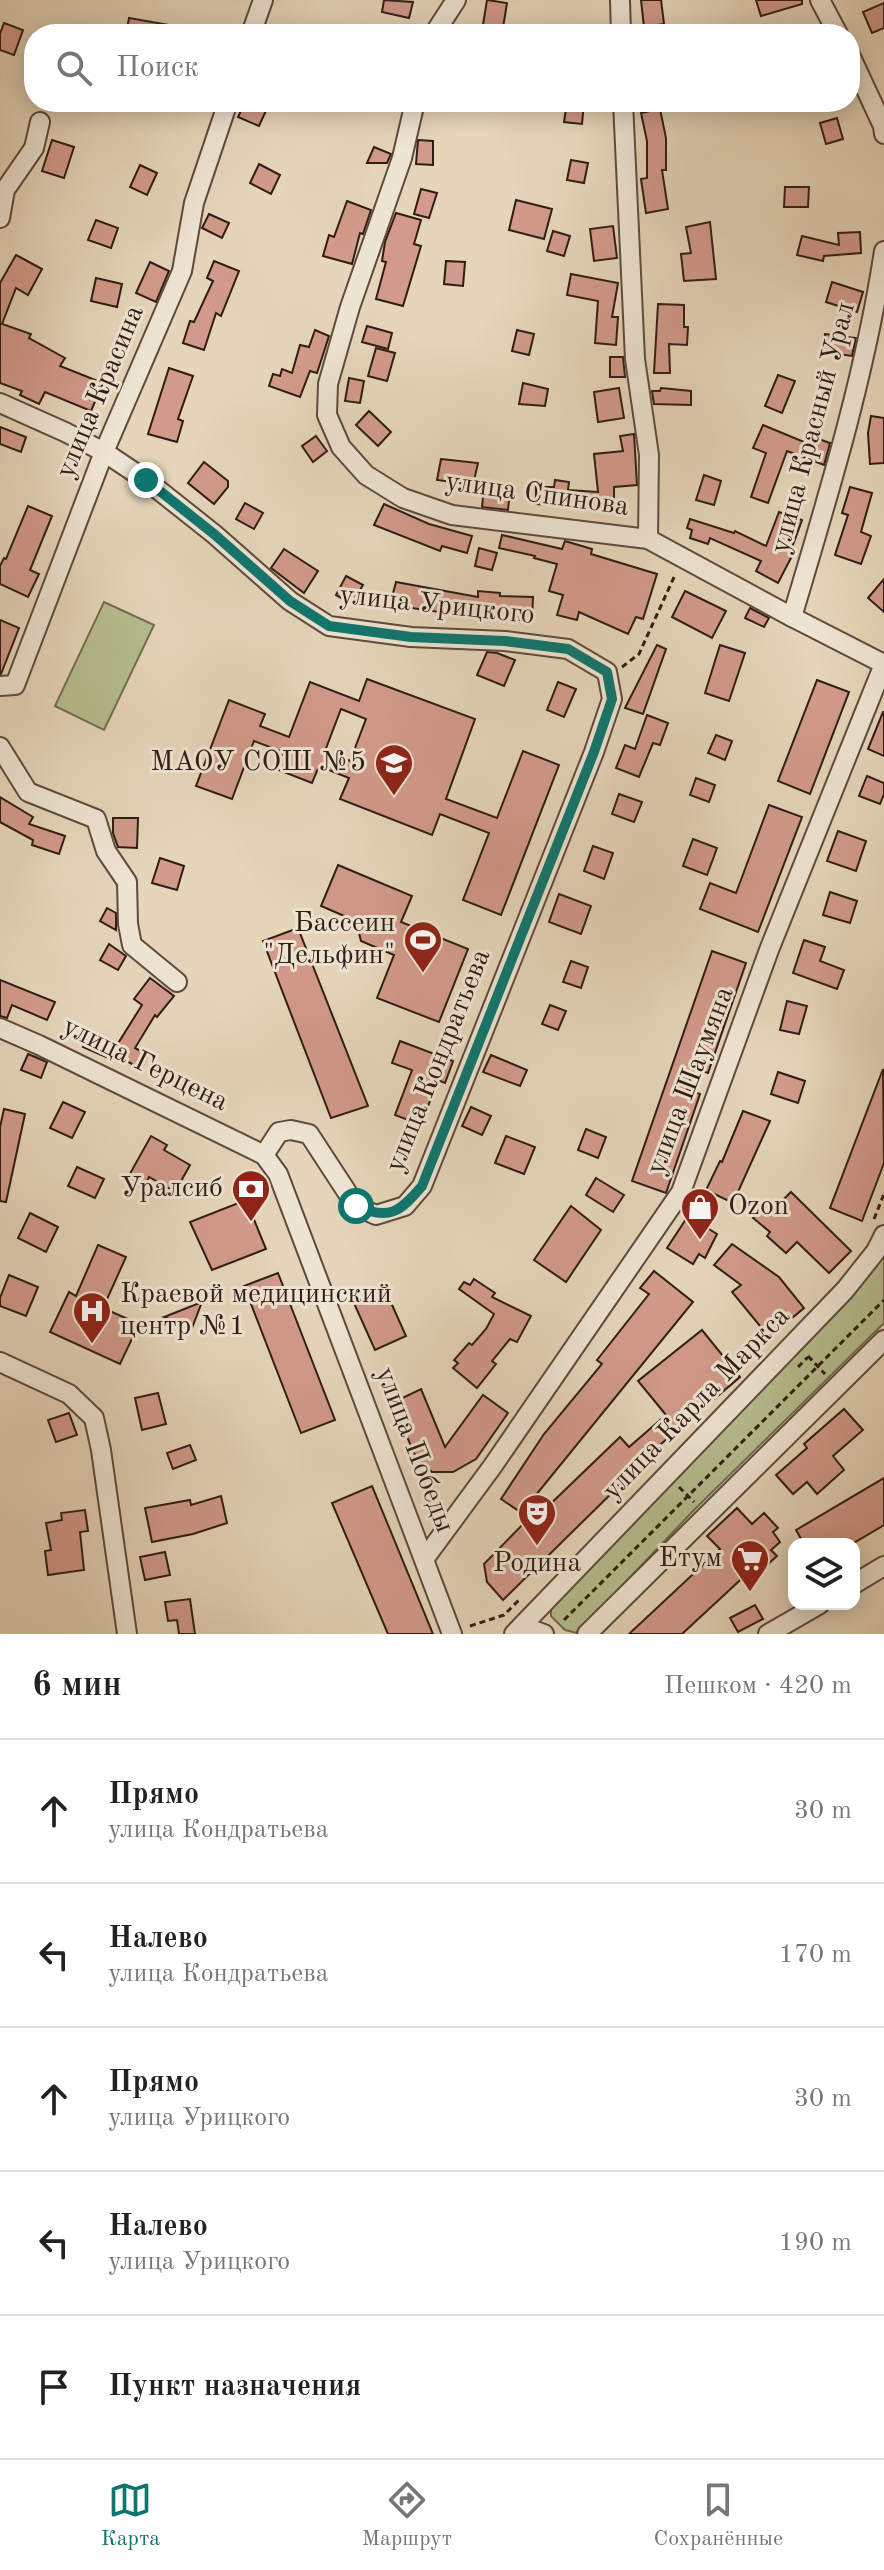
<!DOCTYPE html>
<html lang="ru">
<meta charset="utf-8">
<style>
:root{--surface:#fff;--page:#f6f6f6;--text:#222;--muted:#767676;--line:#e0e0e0;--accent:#0f766e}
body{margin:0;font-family:"Old Standard TT",serif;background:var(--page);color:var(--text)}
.controls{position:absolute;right:24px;bottom:24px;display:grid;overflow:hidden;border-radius:16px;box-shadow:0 4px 20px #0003}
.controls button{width:72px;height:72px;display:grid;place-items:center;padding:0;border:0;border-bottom:2px solid var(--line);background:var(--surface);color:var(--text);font:40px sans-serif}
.stop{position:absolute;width:24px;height:24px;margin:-18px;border:6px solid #0f766e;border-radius:50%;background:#fff}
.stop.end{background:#0f766e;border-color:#fff;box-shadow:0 2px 8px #0008}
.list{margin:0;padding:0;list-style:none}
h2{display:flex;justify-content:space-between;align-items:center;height:104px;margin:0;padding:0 32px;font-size:34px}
h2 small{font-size:26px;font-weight:400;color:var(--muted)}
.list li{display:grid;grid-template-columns:52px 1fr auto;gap:24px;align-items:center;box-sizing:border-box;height:144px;padding:0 32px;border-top:2px solid var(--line)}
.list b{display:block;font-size:30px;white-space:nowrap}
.list p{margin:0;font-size:26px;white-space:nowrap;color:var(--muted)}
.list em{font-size:26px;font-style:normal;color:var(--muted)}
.icon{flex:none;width:44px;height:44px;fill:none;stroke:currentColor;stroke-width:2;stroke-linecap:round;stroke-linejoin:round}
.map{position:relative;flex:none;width:884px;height:1634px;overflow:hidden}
.search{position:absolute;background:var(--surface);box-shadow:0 4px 20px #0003;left:24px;right:24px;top:24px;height:88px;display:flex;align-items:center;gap:20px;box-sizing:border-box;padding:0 28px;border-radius:32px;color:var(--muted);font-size:30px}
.sheet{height:824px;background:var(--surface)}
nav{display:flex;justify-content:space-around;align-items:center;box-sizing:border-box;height:112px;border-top:2px solid var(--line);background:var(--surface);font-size:22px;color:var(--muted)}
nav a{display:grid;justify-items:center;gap:4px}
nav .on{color:var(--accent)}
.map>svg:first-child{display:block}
</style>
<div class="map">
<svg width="884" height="1634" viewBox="0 0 884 1634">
<rect width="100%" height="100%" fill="#e5d5b9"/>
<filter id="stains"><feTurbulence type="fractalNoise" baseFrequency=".0025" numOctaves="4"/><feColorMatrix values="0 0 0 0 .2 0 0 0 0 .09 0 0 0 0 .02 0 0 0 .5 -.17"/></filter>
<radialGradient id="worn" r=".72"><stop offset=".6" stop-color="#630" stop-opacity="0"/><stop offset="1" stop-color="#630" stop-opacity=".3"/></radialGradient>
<g fill="#b6bd8e" stroke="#746c51" stroke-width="2">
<polygon points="104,602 154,625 104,730 55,706"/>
<polygon points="884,1239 884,1323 693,1511 577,1633 565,1630 551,1616 551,1602"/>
</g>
<g fill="#d19a8a" stroke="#311c14" stroke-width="2" fill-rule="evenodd">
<polygon points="384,0 413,2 409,18 382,12"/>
<polygon points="487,0 507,3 502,34 482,31"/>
<polygon points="641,0 661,0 664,24 644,27"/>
<polygon points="756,0 802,0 802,4 761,16"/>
<polygon points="884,3 884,28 872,33 863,12"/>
<polygon points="129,18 175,26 175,34 126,34"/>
<polygon points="4,23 23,30 14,55 0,50 0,34"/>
<polygon points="245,102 270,102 259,126 238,117"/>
<polygon points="567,102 584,102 582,124 564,122"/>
<polygon points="660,109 666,138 666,170 662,170 668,209 646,213 641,179 647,178 647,141 641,113"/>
<polygon points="837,118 843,139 826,144 820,123"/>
<polygon points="52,140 74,147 64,178 42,171"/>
<polygon points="418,140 433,141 433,165 416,164"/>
<polygon points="374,147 391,154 387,163 367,163"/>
<polygon points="571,160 588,163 584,183 567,180"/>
<polygon points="259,164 280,175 271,194 250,183"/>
<polygon points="140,165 157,173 147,195 130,187"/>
<polygon points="785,187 809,187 808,207 784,207"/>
<polygon points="421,189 437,193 429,218 414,214"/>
<polygon points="516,200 552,209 544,239 509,230"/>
<polygon points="347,201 371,210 363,234 360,233 352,264 323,256 329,235 334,237"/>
<polygon points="396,213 421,220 414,244 421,246 403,306 376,299 386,262 382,261 385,242"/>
<polygon points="209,214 229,223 222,238 202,228"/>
<polygon points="96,220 118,228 111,248 88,240"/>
<polygon points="710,222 716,279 684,281 681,254 691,253 686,227"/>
<polygon points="613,226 617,258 594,261 590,229"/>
<polygon points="553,231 570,236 564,256 547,251"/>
<polygon points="860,232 861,253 824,256 823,261 797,255 802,236 839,245 838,233"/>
<polygon points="16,255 42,269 28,295 16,288 2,324 31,334 29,338 65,358 60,366 103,383 91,411 45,392 39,404 20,395 22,391 0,383 0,283"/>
<polygon points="214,261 239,271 221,316 216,313 204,350 183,343 190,321 194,322 213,281 207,278"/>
<polygon points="446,261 465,262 463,286 444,284"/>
<polygon points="150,262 169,271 156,302 136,293"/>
<polygon points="571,274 618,283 612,317 618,317 616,345 595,343 598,301 567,295"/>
<polygon points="96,278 122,284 117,307 91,301"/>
<polygon points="832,282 863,292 857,312 826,302"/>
<polygon points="658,304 684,305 684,327 688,327 687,345 669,344 670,373 654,373"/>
<polygon points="367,326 392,333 388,349 362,342"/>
<polygon points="315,330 329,336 317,373 310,371 300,397 269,386 273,374 280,376 282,369 292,373 300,345 309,347"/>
<polygon points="517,330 534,334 529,355 512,351"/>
<polygon points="825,334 856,338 852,356 823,352"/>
<polygon points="376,348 395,353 387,381 368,376"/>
<polygon points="610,357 623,357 625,377 610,377"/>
<polygon points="169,368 193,376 178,419 183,421 177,442 148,434"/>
<polygon points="778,375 795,381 782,413 765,406"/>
<polygon points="349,378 364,381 360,403 345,401"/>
<polygon points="523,383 548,389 545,406 519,404"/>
<polygon points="619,388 624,418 598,422 594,392"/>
<polygon points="661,388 691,391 691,405 654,404 652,391 660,391"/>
<polygon points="369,411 391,432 378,446 356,425"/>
<polygon points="871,416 884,418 884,463 870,464 868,433"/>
<polygon points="763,425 811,445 813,437 830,443 824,465 787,451 768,503 751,497 766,453 753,448"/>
<polygon points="0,427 26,437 21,452 0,444"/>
<polygon points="634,434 637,485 614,487 614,509 550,502 550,505 536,504 536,487 554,487 555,480 569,482 568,490 598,492 594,454 623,451 620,436"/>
<polygon points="316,436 327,451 313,462 302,446"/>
<polygon points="441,459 478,463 473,485 437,480"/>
<polygon points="204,462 228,481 228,487 214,504 188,483"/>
<polygon points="704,475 721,481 714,505 696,500"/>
<polygon points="850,487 872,493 861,532 871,536 861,564 835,555 848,515 842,513"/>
<polygon points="484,488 510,491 508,510 482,507"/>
<polygon points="245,503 263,513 254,529 236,519"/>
<polygon points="384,504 429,524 472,536 467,553 442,546 440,551 374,525"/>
<polygon points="28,506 52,516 30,570 39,574 28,597 0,584 0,566 4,558 6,559"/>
<polygon points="779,512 802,520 790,553 793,554 778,583 756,571 761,561 710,538 708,544 690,538 692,530 687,528 690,519 734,533 735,531 766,546"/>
<polygon points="502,535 562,549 565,541 592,549 591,554 657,574 643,619 636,617 628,634 579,612 577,620 557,615 563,595 549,591 557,564 534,558 535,556 499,548"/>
<polygon points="479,548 497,553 492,570 475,566"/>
<polygon points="284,549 318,571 304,593 271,568"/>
<polygon points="346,576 363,585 352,604 336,595"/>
<polygon points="884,579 884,612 868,598"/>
<polygon points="396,582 478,597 478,591 500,593 500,596 533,597 532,621 475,617 390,605"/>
<polygon points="685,591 726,611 712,638 672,617"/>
<polygon points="750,608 769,618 764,627 745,618"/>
<polygon points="0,620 19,628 1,674 0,674"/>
<polygon points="657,645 666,649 643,714 625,708"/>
<polygon points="720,645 745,653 729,701 705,693"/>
<polygon points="487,652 497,653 515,660 504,686 477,675"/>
<path d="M367,679L475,719L446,799L497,818L523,751L559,765L501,915L463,900L489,833L440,814L432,835L340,799L349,778L319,766L312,783L276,769L283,752L254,741L232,799L196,786L229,700L265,714L260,726L289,737L310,682L359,701ZM341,709L366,719L350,761L325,751Z"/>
<polygon points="817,680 849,692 810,794 778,781"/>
<polygon points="558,682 576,689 564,717 547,710"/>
<polygon points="883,712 884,712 884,756 868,749"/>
<polygon points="647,715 668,723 660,745 653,743 639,777 616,768 625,745 635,749"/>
<polygon points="716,735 732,741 725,760 708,753"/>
<polygon points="867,776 884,783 884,794 880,804 859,796"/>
<polygon points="696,778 715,785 709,802 690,795"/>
<polygon points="619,794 642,802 634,822 612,814"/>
<polygon points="0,797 33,817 29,824 65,836 59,854 32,845 33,840 0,822"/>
<polygon points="769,805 802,817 758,932 700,909 710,883 736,893"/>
<polygon points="113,818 138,818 137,848 118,847 113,833"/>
<polygon points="838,831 866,841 856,871 827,861"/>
<polygon points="693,839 717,848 707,875 683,866"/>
<polygon points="593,846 613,853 604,879 584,871"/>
<polygon points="160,858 184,866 177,890 152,883"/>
<polygon points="338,865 412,896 401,922 468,949 439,1022 377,998 394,955 361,941 356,921 321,906"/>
<polygon points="830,892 857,901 850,923 823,915"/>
<polygon points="559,894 591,906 581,934 549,922"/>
<polygon points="107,908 116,913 116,930 100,921"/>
<polygon points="298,928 368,1106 331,1118 263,941"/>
<polygon points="804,940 825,947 820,961 844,970 837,989 793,973"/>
<polygon points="109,944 126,956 118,970 100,960"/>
<polygon points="712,951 746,963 708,1073 694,1068 687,1089 700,1094 666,1193 632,1181"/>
<polygon points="571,961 588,967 581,988 563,982"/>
<polygon points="150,978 174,996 157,1017 155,1015 135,1048 148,1055 141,1069 112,1053 142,1005 134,999"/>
<polygon points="0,980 55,1002 47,1020 12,1005 7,1018 0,1016"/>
<polygon points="787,1001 807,1006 799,1034 780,1030"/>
<polygon points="550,1005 566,1011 558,1030 542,1024"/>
<polygon points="90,1032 113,1042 106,1057 83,1047"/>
<polygon points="400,1041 453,1061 445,1083 438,1080 421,1125 395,1115 412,1070 392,1063"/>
<polygon points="28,1054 47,1062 41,1078 21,1070"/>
<polygon points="491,1055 527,1070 520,1086 483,1072"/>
<polygon points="883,1069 884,1163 862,1221 830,1208"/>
<polygon points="778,1072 805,1081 798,1103 771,1094"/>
<polygon points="63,1102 85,1112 72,1138 50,1128"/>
<polygon points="471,1107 491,1116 482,1135 462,1126"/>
<polygon points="4,1109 25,1114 6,1202 0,1201 0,1127"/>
<polygon points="743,1111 770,1121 733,1203 706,1190 720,1161 722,1162"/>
<polygon points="586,1129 606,1137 598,1158 578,1150"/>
<polygon points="151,1136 167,1145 164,1150 190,1165 175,1192 149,1177 144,1188 127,1179"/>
<polygon points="506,1136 535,1147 524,1174 495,1163"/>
<polygon points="77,1167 104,1179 95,1198 68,1186"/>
<polygon points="596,1178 624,1195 613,1212 586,1195"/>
<polygon points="791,1192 851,1251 829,1273 797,1242 786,1253 767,1236 770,1232 753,1218 765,1205 772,1211"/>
<polygon points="246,1200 266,1249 212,1270 190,1222"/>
<polygon points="571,1206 601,1230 566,1282 534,1260"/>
<polygon points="30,1213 58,1227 46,1252 18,1238"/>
<polygon points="688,1216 717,1234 705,1258 699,1254 693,1264 667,1248"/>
<polygon points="732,1244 779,1277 804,1308 769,1337 732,1292 741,1285 714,1265"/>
<polygon points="98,1245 126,1257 103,1308 139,1324 120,1364 50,1332 69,1292 76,1296"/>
<polygon points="654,1271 693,1302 531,1501 542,1512 620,1437 629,1447 666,1415 638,1381 702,1330 740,1377 642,1460 648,1466 625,1488 621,1484 503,1600 487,1582 484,1564 529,1518 501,1499 544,1434 602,1364 597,1360 649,1294 640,1288"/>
<polygon points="278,1273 335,1420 301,1433 244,1286"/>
<polygon points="9,1275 38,1287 26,1316 0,1306 0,1298"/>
<polygon points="474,1279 495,1293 492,1297 531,1316 517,1342 510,1339 492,1361 496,1364 477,1388 453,1368 458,1363 454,1360 469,1343 472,1345 486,1329 494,1314 459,1289 464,1282 470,1285"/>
<polygon points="384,1287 406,1336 375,1350 353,1301"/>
<polygon points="202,1302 192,1328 164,1317"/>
<polygon points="421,1389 445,1447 483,1395 508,1413 476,1459 453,1472 432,1472 415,1455 392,1403"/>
<polygon points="158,1393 166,1424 142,1430 135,1398"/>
<polygon points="844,1409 863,1430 833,1456 844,1470 817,1494 807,1482 793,1494 776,1475 807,1448 804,1444"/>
<polygon points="69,1413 77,1435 56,1442 48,1420"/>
<polygon points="190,1445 196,1460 173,1469 167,1453"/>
<polygon points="884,1478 884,1525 852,1544 804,1544 796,1530"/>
<polygon points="372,1486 433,1634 388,1634 332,1503"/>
<polygon points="221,1496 227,1523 193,1534 152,1542 145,1508 190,1500 191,1505"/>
<polygon points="737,1508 752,1524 764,1513 778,1528 773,1532 780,1542 771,1550 777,1556 755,1576 750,1571 682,1634 629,1634 720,1549 707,1536"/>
<polygon points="85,1510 88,1531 80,1532 84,1570 48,1575 45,1551 51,1550 46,1523 62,1520 61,1513"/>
<polygon points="165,1552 170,1575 145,1580 140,1557"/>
<polygon points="190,1599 195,1634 179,1634 177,1620 168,1621 165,1602"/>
<polygon points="755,1605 763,1619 738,1632 730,1618"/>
</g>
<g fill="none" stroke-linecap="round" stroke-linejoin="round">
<g stroke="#5e4a3d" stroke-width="22">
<g id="minor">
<polyline points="620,0 621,34"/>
<polyline points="820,0 838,34"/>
<polyline points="251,34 263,0"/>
<polyline points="434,34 456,0"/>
<polyline points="850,55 883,126 884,134"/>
<polyline points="415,102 402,158 350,307 328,384 327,415 341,447 366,475 403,498 452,515 648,539 792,617 884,664 769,950 681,1192 492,1467 425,1558"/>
<polyline points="623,102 635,359 649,455 648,539"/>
<polyline points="0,218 5,190 34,148 40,122"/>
<polyline points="0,403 65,432 104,452 146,480 214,534 290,601 329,626 411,637 505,641 568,649 607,672 612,699 594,752 422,1186 405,1206 376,1215 356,1206 309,1134 291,1130 279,1132 264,1155"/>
<path d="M792,617C828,496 865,376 884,251"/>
<polyline points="0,686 15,685 104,452 182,271 194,203 228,102"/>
<polyline points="0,747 28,792 96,819 106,851 127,882 128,924 132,945 177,982"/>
<polyline points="0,1028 39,1045 264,1155 278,1174 452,1634"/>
<polyline points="0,1362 69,1394 94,1418 101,1450 127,1634"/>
<polyline points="854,1584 884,1566"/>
<polyline points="517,1632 530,1629 544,1634"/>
<polyline points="514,1634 845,1290 876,1251 884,1235"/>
<polyline points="587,1634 884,1340"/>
<polyline points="768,1634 820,1604"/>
</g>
</g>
<g stroke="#311c14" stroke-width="3" stroke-dasharray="6 4" stroke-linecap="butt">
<polyline points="622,667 639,654 675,575"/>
<polyline points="874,1219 884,1194"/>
<polyline points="808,1356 825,1374"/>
<polyline points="798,1367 808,1357"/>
<polyline points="679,1487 694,1502"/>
<polyline points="564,1620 884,1300"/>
<polyline points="470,1626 504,1615 521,1598"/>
</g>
<use href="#minor" stroke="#eee4d2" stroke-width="18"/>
</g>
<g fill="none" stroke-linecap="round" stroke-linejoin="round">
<path stroke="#0f766e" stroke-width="10" d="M146,480L214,534L290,601L329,626L411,637L505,641L568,649L607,672L612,699L594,752L422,1186C400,1212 389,1221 356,1206"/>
</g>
<defs>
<g id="school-pin" transform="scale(2)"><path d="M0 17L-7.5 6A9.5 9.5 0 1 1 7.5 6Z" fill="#8f2418" stroke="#eee4d2"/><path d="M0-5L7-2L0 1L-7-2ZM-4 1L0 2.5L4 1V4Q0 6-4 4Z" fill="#fff"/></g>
<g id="stadium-pin" transform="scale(2)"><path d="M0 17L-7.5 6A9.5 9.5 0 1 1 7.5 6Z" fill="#8f2418" stroke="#eee4d2"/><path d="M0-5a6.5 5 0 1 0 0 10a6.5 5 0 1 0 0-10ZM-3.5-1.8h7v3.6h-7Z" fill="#fff"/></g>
<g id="bank-pin" transform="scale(2)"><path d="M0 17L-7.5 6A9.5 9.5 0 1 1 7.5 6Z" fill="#8f2418" stroke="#eee4d2"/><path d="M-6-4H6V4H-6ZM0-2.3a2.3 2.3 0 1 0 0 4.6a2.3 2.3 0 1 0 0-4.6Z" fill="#fff"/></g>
<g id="shop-pin" transform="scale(2)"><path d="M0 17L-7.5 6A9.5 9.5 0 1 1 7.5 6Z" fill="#8f2418" stroke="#eee4d2"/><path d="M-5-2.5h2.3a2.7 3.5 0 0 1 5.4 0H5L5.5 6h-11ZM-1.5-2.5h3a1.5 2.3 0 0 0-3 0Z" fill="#fff"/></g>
<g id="hospital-pin" transform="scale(2)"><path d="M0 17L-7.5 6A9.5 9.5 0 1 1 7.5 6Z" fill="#8f2418" stroke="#eee4d2"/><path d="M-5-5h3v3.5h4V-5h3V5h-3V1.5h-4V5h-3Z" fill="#fff"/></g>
<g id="theatre-pin" transform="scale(2)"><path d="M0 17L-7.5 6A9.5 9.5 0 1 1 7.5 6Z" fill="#8f2418" stroke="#eee4d2"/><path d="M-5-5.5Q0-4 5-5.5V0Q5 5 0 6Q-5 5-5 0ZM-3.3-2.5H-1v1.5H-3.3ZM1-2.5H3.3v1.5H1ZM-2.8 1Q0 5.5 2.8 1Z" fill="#fff"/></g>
<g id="supermarket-pin" transform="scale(2)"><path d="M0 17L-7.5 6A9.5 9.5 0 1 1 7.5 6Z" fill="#8f2418" stroke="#eee4d2"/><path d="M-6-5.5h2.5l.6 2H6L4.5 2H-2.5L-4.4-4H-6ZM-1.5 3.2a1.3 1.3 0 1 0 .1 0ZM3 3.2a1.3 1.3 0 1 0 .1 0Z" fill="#fff"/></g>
</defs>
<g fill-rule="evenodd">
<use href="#school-pin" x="394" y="763"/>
<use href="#stadium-pin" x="423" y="940"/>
<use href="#bank-pin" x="251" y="1189"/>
<use href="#shop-pin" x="700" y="1207"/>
<use href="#hospital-pin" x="92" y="1311"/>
<use href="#theatre-pin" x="537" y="1513"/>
<use href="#supermarket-pin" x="750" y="1559"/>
</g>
<g text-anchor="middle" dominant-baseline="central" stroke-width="6" stroke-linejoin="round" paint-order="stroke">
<g font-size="28" fill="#311c14" stroke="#eee4d2">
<text transform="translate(101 392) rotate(-67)">улица Красина</text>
<text transform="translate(814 428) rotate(-75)">улица Красный Урал</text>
<text transform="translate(537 495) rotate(8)">улица Спинова</text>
<text transform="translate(437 606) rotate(6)">улица Урицкого</text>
<text transform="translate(439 1061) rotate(-68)">улица Кондратьева</text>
<text transform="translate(145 1065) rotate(26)">улица Герцена</text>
<text transform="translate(691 1081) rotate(-69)">улица Шаумяна</text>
<text transform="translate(697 1404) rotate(-46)">улица Карла Маркса</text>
<text transform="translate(414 1450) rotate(69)">улица Победы</text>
</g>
<g font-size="28" fill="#311c14" stroke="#eee4d2" text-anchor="end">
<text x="366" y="763">МАОУ СОШ №5</text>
<text x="395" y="924">Бассеин<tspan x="395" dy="32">"Дельфин"</tspan></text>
<text x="223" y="1189">Уралсиб</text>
<text x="728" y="1207" text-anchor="start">Ozon</text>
<text x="120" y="1295" text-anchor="start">Краевой медицинский<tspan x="120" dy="32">центр №1</tspan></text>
<text x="722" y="1559">Етум</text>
<text x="537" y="1564" text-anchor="middle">Родина</text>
</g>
</g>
<rect width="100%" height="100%" filter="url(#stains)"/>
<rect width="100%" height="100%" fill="url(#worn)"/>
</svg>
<div class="controls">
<button><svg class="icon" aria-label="layers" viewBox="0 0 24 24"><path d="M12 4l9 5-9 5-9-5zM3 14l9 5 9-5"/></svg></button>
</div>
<div class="stop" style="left:356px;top:1206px"></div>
<div class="stop end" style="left:146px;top:480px"></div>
<div class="search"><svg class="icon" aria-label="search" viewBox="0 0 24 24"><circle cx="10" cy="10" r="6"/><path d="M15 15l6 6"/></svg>Поиск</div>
</div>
<section class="sheet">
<h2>6 мин<small>Пешком · 420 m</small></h2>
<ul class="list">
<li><svg class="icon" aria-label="ahead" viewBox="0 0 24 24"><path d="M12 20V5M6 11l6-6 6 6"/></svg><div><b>Прямо</b><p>улица Кондратьева</p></div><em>30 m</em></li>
<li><svg class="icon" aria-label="left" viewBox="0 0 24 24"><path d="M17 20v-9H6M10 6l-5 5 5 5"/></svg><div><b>Налево</b><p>улица Кондратьева</p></div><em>170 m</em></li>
<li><svg class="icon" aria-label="ahead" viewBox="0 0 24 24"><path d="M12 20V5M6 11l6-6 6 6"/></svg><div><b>Прямо</b><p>улица Урицкого</p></div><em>30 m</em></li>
<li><svg class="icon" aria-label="left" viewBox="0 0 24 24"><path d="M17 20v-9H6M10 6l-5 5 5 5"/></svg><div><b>Налево</b><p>улица Урицкого</p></div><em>190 m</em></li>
<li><svg class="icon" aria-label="arrive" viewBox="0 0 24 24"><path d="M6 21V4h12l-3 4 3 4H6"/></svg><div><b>Пункт назначения</b></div></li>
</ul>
</section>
<nav>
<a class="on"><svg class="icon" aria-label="map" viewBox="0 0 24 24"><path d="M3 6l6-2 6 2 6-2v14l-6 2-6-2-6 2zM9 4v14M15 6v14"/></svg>Карта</a>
<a><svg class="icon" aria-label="directions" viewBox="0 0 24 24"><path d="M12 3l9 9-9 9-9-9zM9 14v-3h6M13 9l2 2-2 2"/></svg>Маршрут</a>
<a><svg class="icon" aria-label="saved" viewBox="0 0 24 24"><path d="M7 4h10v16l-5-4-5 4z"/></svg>Сохранённые</a>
</nav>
